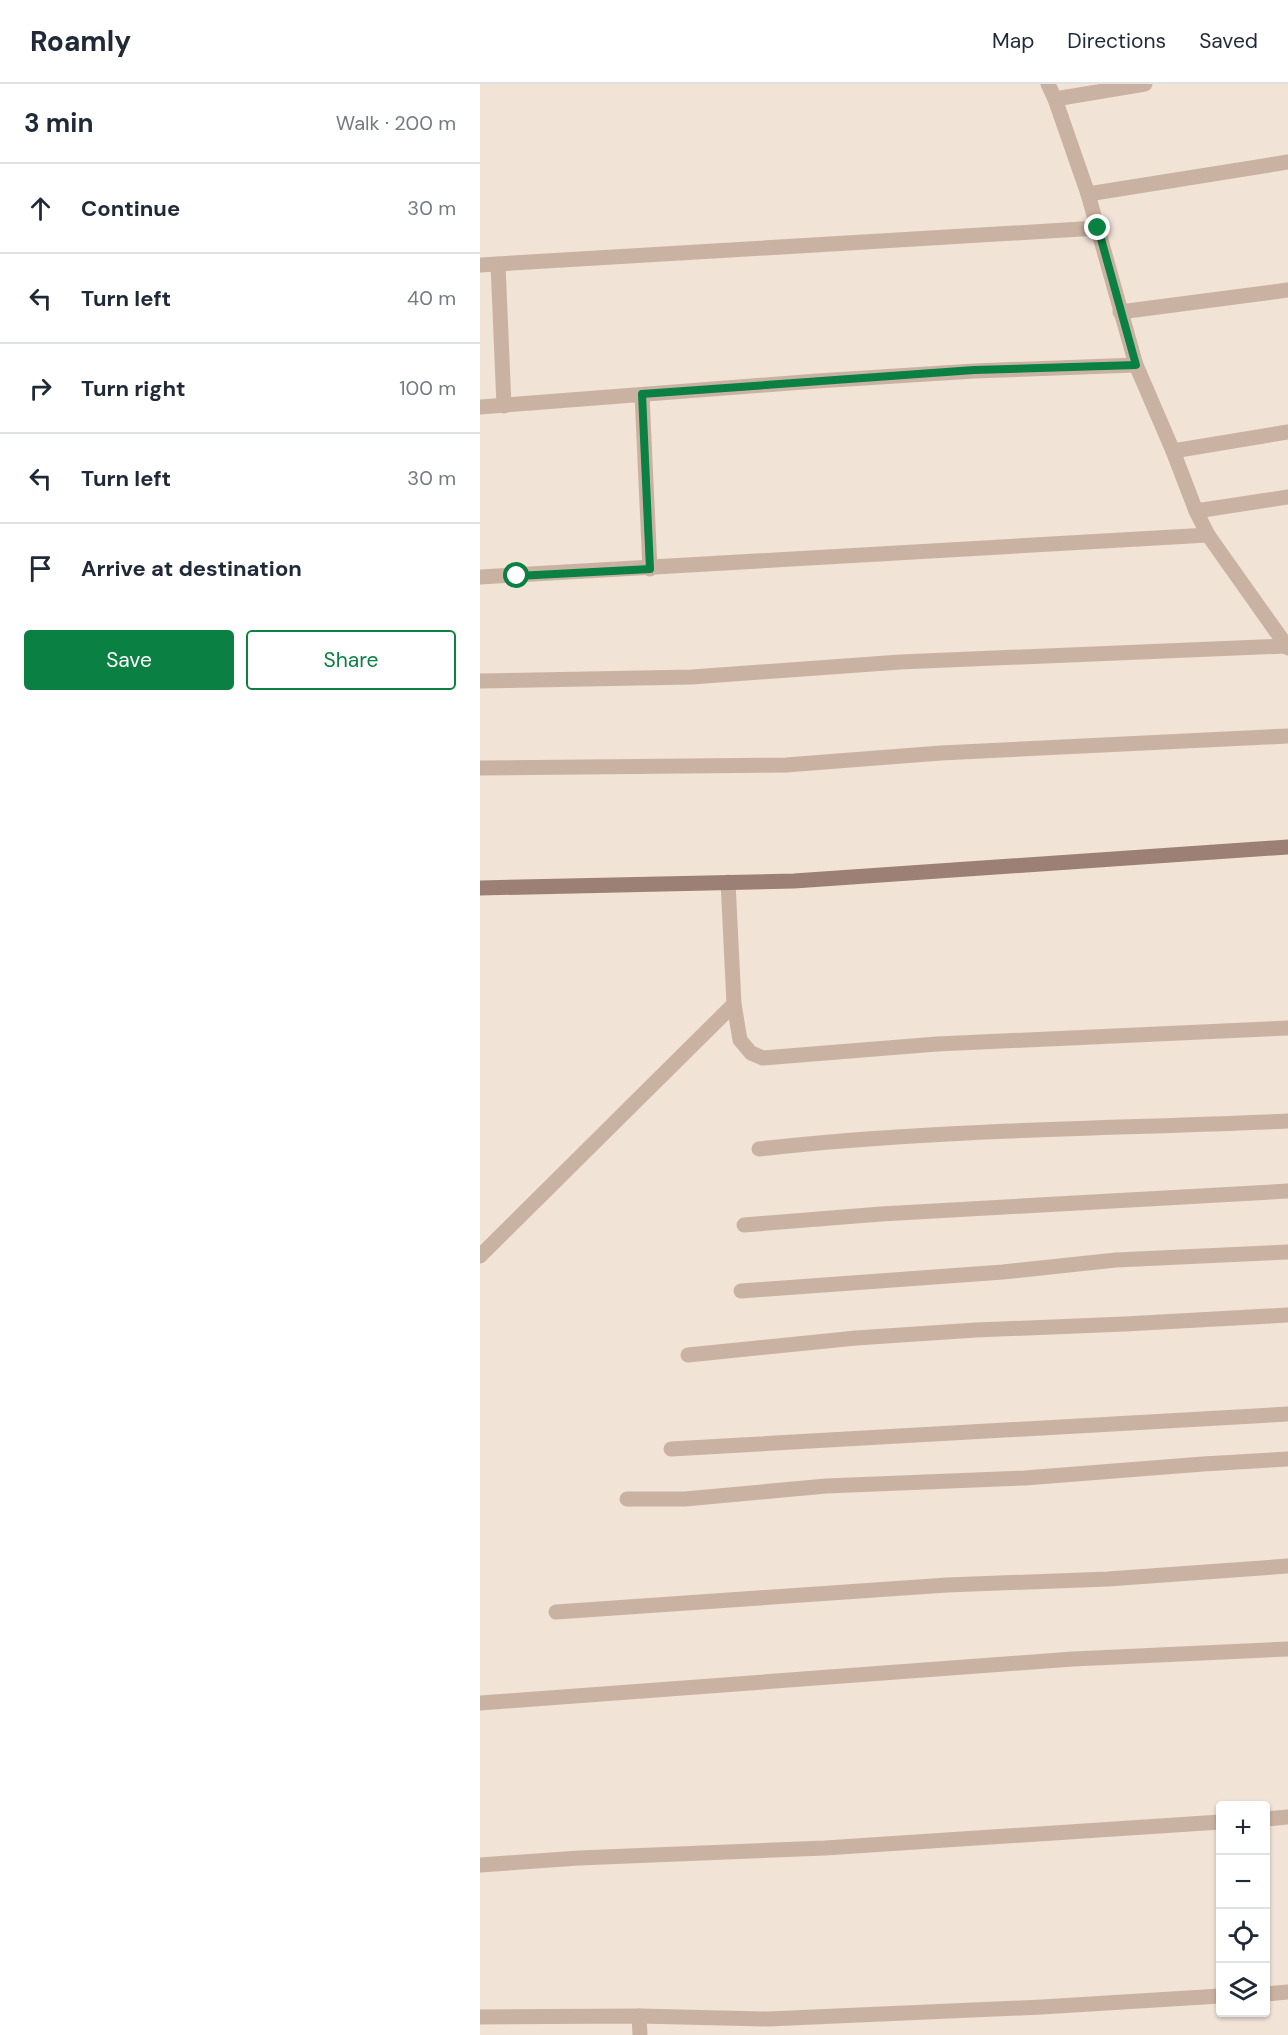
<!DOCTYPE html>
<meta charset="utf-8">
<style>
:root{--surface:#fff;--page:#f2f2f3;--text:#1f2937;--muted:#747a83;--line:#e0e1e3;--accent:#0b8043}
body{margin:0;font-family:"DM Sans",sans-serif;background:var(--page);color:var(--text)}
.controls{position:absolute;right:18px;bottom:18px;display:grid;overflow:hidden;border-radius:6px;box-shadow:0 2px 4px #0004}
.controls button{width:54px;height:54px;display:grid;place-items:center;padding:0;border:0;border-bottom:2px solid var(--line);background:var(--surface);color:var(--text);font:30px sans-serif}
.stop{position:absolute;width:18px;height:18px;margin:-14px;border:4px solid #0b8043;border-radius:50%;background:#fff}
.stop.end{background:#0b8043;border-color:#fff;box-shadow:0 2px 6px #0008}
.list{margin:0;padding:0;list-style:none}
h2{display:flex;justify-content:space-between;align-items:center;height:78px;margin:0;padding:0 24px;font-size:26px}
h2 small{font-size:20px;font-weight:400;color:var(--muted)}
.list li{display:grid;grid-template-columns:39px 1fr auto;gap:18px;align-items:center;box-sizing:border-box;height:90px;padding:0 24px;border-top:2px solid var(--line)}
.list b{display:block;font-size:22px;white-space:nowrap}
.list em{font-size:20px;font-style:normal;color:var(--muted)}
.actions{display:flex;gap:12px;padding:18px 24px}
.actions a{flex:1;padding:14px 0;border:2px solid var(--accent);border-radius:6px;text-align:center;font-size:21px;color:var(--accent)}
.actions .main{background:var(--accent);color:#fff}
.icon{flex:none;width:33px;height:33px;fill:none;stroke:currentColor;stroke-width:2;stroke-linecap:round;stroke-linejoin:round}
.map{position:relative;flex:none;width:808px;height:1951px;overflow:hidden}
header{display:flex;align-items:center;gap:36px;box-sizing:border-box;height:84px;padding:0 30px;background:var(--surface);border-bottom:2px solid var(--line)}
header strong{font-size:28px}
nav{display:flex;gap:33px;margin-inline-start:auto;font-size:21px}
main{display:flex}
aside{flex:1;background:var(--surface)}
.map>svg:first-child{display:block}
</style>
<header>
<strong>Roamly</strong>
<nav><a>Map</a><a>Directions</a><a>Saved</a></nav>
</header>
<main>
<aside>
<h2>3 min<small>Walk · 200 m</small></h2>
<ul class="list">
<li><svg class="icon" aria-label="ahead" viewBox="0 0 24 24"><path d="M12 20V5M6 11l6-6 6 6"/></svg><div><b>Continue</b></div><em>30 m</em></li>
<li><svg class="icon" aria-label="left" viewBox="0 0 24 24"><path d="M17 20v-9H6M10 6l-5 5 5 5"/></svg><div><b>Turn left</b></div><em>40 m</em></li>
<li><svg class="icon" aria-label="right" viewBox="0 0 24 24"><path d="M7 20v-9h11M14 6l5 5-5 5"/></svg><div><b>Turn right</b></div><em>100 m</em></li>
<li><svg class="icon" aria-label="left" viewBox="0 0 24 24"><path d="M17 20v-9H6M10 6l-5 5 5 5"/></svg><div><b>Turn left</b></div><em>30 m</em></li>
<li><svg class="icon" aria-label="arrive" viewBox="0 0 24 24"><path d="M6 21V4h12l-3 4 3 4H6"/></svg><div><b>Arrive at destination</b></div></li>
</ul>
<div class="actions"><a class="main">Save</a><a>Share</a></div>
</aside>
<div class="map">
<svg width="808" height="1951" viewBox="0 0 808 1951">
<rect width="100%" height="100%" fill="#f2e3d7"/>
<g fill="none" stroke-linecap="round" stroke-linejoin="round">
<g stroke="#cab2a3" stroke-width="15">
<polyline points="568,0 575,15 608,110 656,281 693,367 716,427 728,451 808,564"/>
<polyline points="575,15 665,0"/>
<polyline points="608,110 808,78"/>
<polyline points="18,180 24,322"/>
<polyline points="0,181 618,144"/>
<polyline points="640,228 808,206"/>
<polyline points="162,311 170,485"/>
<polyline points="0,323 337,297 494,287 656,281"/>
<polyline points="693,367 808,348"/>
<polyline points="716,427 808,413"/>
<polyline points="0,493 728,451"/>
<polyline points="0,597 212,593 420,578 806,562"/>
<polyline points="0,684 306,681 461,669 808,652"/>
<polyline points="248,798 254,920 260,956 271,969 283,974 457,960 808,944"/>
<path d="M279,1065C454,1045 631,1045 808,1037"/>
<polyline points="264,1141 401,1130 808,1107"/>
<polyline points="0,1172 254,920"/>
<polyline points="261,1207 523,1188 636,1176 808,1168"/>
<polyline points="208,1271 376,1254 496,1246 645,1240 808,1231"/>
<polyline points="191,1365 808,1330"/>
<polyline points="147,1415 205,1415 346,1402 545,1394 723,1380 808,1375"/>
<polyline points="76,1528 467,1501 628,1495 808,1482"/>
<polyline points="0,1619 593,1575 808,1565"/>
<polyline points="786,1735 808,1733"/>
<polyline points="0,1781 99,1774 345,1764 740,1738"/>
<polyline points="786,1910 808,1908"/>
<polyline points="159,1932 160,1951"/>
<polyline points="0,1933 159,1932 288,1935 562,1923 740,1912"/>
</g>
<polyline stroke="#9d8075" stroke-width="15" points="0,804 314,797 808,763"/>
</g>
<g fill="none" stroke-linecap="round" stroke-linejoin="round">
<polyline stroke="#0b8043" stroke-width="8" points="37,492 170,485 162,310 494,286 656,281 618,144"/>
</g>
</svg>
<div class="controls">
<button>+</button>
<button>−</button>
<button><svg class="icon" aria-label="locate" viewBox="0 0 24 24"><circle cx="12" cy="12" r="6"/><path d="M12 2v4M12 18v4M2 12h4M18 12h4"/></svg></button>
<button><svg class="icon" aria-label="layers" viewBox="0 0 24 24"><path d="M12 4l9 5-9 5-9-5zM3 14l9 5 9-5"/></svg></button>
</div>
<div class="stop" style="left:37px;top:492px"></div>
<div class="stop end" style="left:618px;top:144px"></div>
</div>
</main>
